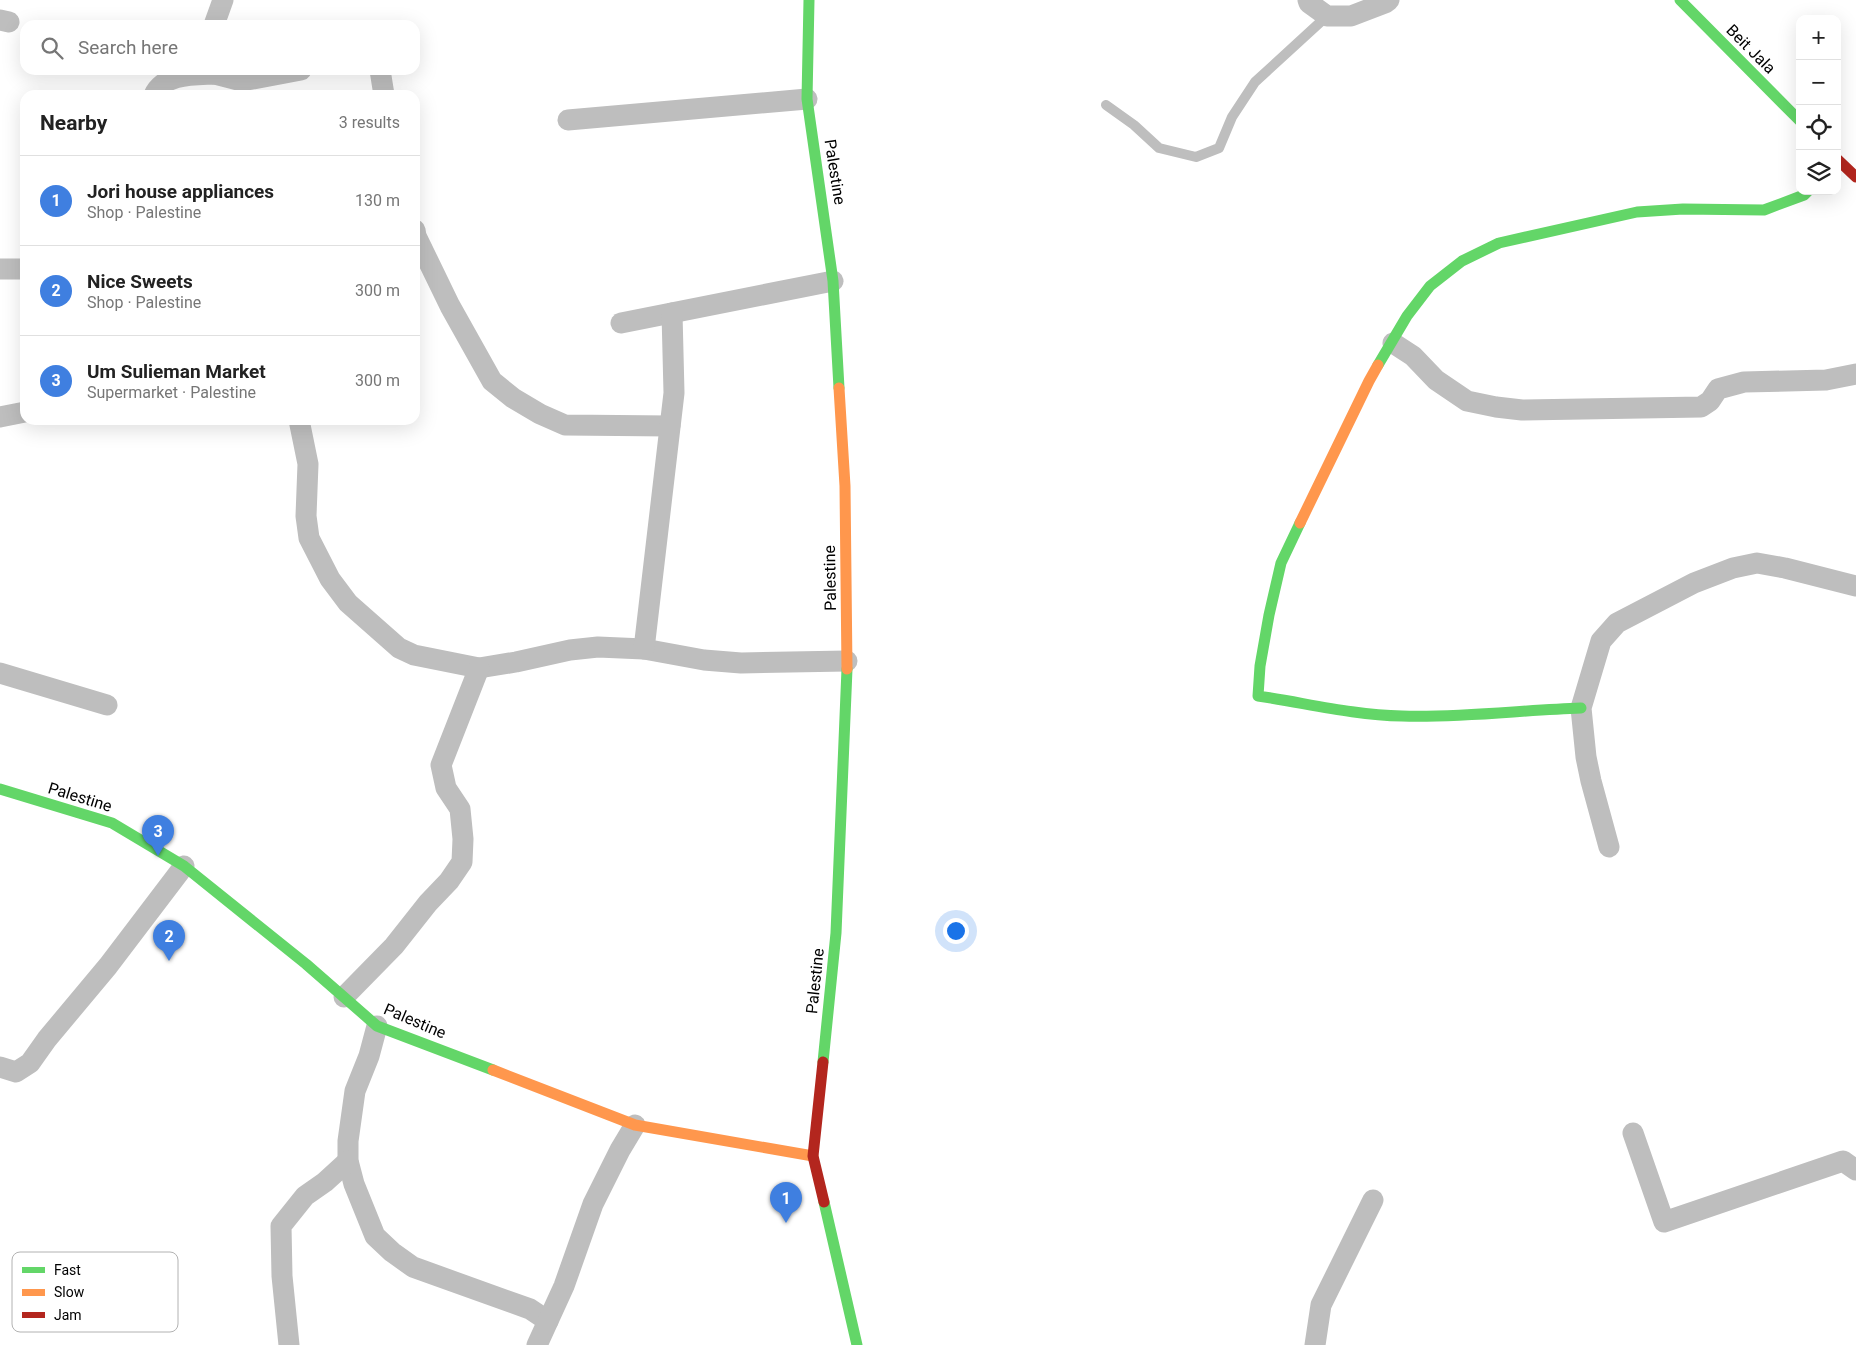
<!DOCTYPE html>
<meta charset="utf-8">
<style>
:root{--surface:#fff;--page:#f2f2f2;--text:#222;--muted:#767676;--line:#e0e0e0;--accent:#7c3aed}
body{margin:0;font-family:Roboto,sans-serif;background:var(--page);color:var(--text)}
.controls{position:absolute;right:15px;top:15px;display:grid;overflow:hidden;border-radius:10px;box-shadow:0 5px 20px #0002}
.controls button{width:45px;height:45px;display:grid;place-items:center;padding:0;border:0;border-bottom:1px solid var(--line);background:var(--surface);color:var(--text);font:25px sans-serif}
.you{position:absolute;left:955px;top:930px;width:18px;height:18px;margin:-12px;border:4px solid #fff;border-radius:50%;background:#1a73e8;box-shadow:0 0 0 8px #1a73e833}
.badge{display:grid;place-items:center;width:32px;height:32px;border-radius:50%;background:var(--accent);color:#fff;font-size:16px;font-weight:700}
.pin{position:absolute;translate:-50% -41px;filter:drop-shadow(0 1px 2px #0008)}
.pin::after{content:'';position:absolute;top:26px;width:18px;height:15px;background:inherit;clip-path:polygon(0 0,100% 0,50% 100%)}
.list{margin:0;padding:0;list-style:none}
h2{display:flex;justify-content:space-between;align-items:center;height:65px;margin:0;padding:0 20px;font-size:21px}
h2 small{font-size:16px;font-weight:400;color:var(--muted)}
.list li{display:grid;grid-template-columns:32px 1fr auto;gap:15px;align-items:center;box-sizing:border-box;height:90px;padding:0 20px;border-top:1px solid var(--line)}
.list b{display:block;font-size:19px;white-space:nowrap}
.list p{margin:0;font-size:16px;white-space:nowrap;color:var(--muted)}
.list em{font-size:16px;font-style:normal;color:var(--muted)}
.icon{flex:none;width:28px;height:28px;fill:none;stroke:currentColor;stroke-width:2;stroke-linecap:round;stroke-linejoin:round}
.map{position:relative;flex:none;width:1856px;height:1345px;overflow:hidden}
.search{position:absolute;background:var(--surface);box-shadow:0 5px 20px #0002;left:20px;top:20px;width:400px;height:55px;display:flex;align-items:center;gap:12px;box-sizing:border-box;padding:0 18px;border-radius:15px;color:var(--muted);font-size:19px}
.panel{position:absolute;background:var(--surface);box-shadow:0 5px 20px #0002;left:20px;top:90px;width:400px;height:335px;border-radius:15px}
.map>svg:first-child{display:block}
</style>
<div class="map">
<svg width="1856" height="1345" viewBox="0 0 1856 1345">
<rect width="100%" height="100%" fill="#fff"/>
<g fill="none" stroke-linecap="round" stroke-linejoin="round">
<polyline stroke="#bebebe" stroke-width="10" points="1106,105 1134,125 1159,148 1196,157 1219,148 1232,117 1255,82 1327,16"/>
<g stroke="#bebebe" stroke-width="21">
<polyline points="1308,0 1309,3 1327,16 1351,16 1385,3 1389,0"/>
<polyline points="0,20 9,22"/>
<polyline points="214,25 223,0"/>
<polyline points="214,70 215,74 242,81 301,70"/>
<polyline points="380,70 384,95"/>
<path d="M154,95C164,73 195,75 215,74"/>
<polyline points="568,120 807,99"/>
<polyline points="415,230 416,236 450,306 492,381 513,398 540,414 565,425 670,426"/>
<polyline points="0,269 25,269"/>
<polyline points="621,323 833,281"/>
<polyline points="1393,343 1413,356 1436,380 1467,401 1496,407 1522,410 1701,407 1710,401 1718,389 1744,382 1826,380 1856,374"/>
<polyline points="0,417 25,412"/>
<polyline points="299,420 308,464 306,516 309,538 330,579 348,603 399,648 414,655 479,668 516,662 570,650 598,647 644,649 704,660 741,663 847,661"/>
<polyline points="644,649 674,393 672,313"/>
<polyline points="0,673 107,705"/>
<polyline points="1609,847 1591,781 1586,757 1581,708 1601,641 1617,623 1694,583 1733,568 1757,563 1785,568 1856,586"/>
<polyline points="344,997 394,946 428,903 449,881 462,862 463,839 460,809 446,788 441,765 479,668"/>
<polyline points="377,1026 369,1056 355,1091 348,1141 348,1161 354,1184 375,1236 392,1252 413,1267 530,1309 548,1321"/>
<polyline points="0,1067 16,1072 30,1063 47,1039 108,966 184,866"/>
<polyline points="1633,1133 1664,1222 1843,1161 1856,1170"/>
<polyline points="289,1345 282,1276 281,1226 305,1196 325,1182 348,1161"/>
<polyline points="537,1345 564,1286 593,1204 620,1150 635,1125"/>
<polyline points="1315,1345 1321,1305 1373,1200"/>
</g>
<g stroke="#63d668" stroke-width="11">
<polyline points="809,0 807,99 833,281 839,388"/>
<polyline points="1680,0 1800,121"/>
<polyline points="1378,365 1407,316 1430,286 1462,261 1499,243 1637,212 1683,209 1764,210 1804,195 1808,191"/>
<path d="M1300,523L1281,563L1269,615L1260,666L1258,696C1306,703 1353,715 1402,716C1461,718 1521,710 1581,708"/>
<polyline points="0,789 112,823 184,866 306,964 377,1026 493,1070"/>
<polyline points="823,1062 836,933 847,669"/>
<polyline points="824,1202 857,1345"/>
</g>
<g stroke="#ff974d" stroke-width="11">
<polyline points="839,388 845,486 847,669"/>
<polyline points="1300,523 1369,381 1378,365"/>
<polyline points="493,1070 635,1125 813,1156"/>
</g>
<g stroke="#b3261e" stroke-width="11">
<polyline points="1837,159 1856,177"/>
<polyline points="823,1062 813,1156 824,1202"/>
</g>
</g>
<g text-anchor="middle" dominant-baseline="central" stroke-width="5" stroke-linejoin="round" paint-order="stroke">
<g font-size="16" fill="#000" stroke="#fff">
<text transform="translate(1751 49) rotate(45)">Beit Jala</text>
<text transform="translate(835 172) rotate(81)">Palestine</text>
<text transform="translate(830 578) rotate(-91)">Palestine</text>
<text transform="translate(80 797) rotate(17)">Palestine</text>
<text transform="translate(815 981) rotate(-84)">Palestine</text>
<text transform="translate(415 1021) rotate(23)">Palestine</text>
</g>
</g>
<rect x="12" y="1252" width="166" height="80" rx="8" fill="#fff" stroke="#b2b2b2" stroke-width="1"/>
<rect x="22" y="1267" width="23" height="6" fill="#63d668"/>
<rect x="22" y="1289" width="23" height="7" fill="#ff974d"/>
<rect x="22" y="1312" width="23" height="6" fill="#b3261e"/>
<g font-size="14" fill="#000">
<text x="54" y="1275">Fast</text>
<text x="54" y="1297">Slow</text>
<text x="54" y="1320">Jam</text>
</g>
</svg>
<div class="controls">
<button>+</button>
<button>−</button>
<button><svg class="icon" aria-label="locate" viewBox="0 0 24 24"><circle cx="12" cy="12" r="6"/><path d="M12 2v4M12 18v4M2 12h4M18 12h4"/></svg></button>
<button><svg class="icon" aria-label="layers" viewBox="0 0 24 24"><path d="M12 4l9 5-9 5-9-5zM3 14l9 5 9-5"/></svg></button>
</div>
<div class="you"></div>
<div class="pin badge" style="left:786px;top:1223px;background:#3f7fe0">1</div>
<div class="pin badge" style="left:169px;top:961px;background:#3f7fe0">2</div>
<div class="pin badge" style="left:158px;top:856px;background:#3f7fe0">3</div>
<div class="search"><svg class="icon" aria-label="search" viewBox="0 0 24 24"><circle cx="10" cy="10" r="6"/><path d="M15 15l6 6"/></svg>Search here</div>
<section class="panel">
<h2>Nearby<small>3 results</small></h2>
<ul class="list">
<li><span class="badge" style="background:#3f7fe0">1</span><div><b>Jori house appliances</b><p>Shop · Palestine</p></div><em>130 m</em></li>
<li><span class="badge" style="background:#3f7fe0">2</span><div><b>Nice Sweets</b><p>Shop · Palestine</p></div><em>300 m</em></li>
<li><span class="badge" style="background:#3f7fe0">3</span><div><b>Um Sulieman Market</b><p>Supermarket · Palestine</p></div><em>300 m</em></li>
</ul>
</section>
</div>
